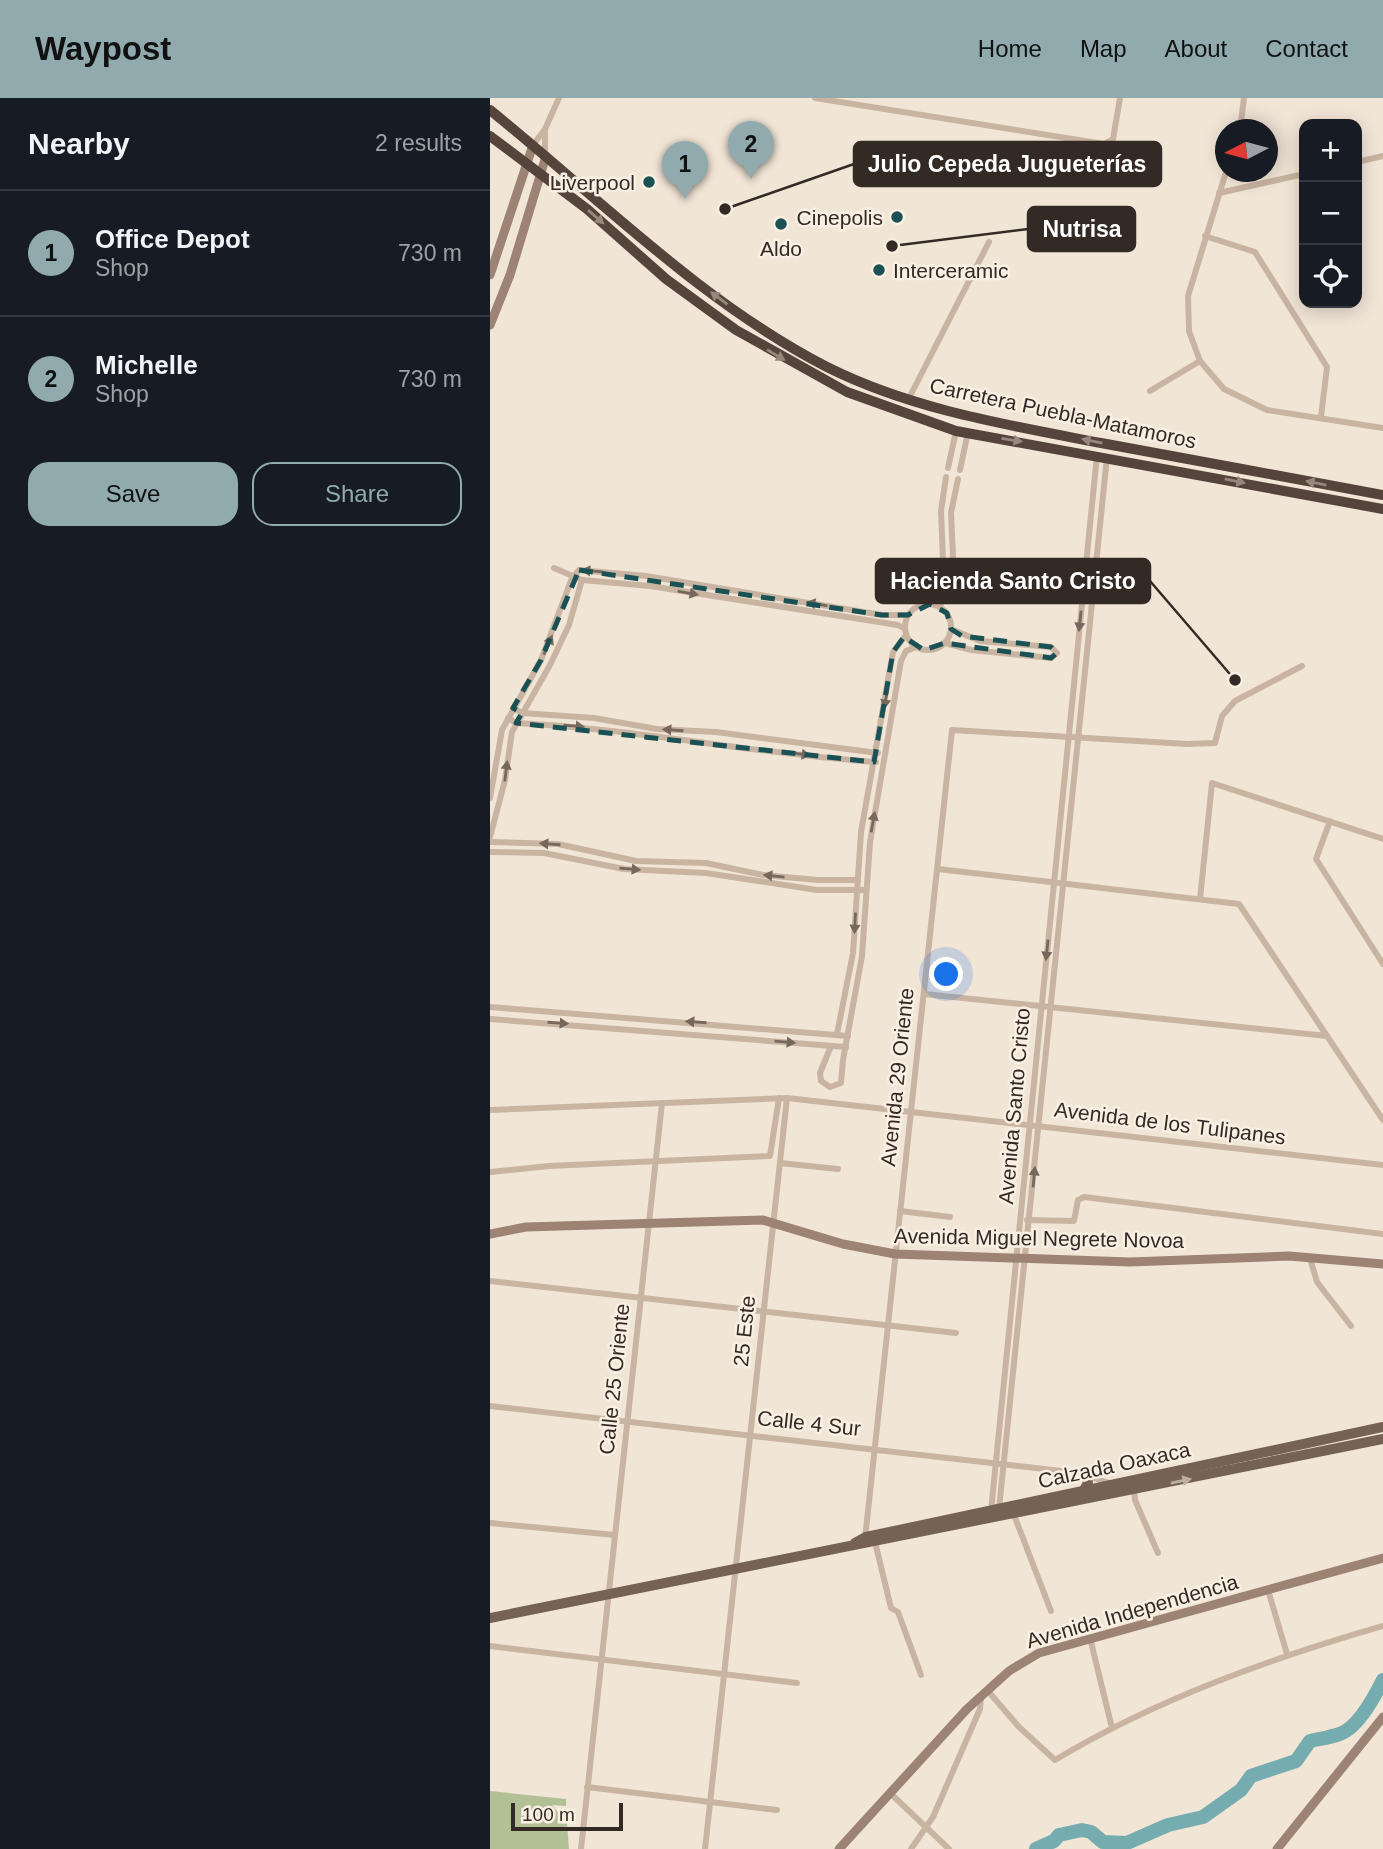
<!DOCTYPE html>
<meta charset="utf-8">
<style>
:root{--surface:#171b24;--page:#242831;--text:#f1f3f6;--muted:#9ea1a6;--line:#363941;--accent:#90aaae}
body{margin:0;font-family:Helvetica,sans-serif;background:var(--page);color:var(--text)}
.controls{position:absolute;right:21px;top:21px;display:grid;overflow:hidden;border-radius:14px;box-shadow:0 4px 18px #0003}
.controls button{width:63px;height:63px;display:grid;place-items:center;padding:0;border:0;border-bottom:2px solid var(--line);background:var(--surface);color:var(--text);font:35px sans-serif}
.compass{position:absolute;left:725px;top:21px;width:63px;height:63px;border-radius:50%;background:var(--surface);box-shadow:0 4px 18px #0003;rotate:264deg}
.scale{position:absolute;left:21px;bottom:18px;width:112px;box-sizing:border-box;padding-left:7px;border:4px solid #342a25;border-top:0;font-size:19px;line-height:24px;white-space:nowrap;color:#342a25;-webkit-text-stroke:5px #f9efe2;paint-order:stroke}
.you{position:absolute;left:457px;top:877px;width:24px;height:24px;margin:-18px;border:5px solid #fff;border-radius:50%;background:#1a73e8;box-shadow:0 0 0 10px #1a73e833}
.badge{display:grid;place-items:center;width:46px;height:46px;border-radius:50%;background:var(--accent);color:#111;font-size:23px;font-weight:700}
.pin{position:absolute;translate:-50% -58px;filter:drop-shadow(0 2px 4px #0008)}
.pin::after{content:'';position:absolute;top:37px;width:24px;height:21px;background:inherit;clip-path:polygon(0 0,100% 0,50% 100%)}
.list{margin:0;padding:0;list-style:none}
h2{display:flex;justify-content:space-between;align-items:center;height:91px;margin:0;padding:0 28px;font-size:30px}
h2 small{font-size:23px;font-weight:400;color:var(--muted)}
.list li{display:grid;grid-template-columns:46px 1fr auto;gap:21px;align-items:center;box-sizing:border-box;height:126px;padding:0 28px;border-top:2px solid var(--line)}
.list b{display:block;font-size:26px;white-space:nowrap}
.list p{margin:0;font-size:23px;white-space:nowrap;color:var(--muted)}
.list em{font-size:23px;font-style:normal;color:var(--muted)}
.actions{display:flex;gap:14px;padding:21px 28px}
.actions a{flex:1;padding:16px 0;border:2px solid var(--accent);border-radius:21px;text-align:center;font-size:24px;color:var(--accent)}
.actions .main{background:var(--accent);color:#111}
.icon{flex:none;width:38px;height:38px;fill:none;stroke:currentColor;stroke-width:2;stroke-linecap:round;stroke-linejoin:round}
.map{position:relative;flex:none;width:893px;height:1751px;overflow:hidden}
header{display:flex;align-items:center;gap:42px;box-sizing:border-box;height:98px;padding:0 35px;background:var(--accent);color:#111}
header strong{font-size:33px}
nav{display:flex;gap:38px;margin-inline-start:auto;font-size:24px}
main{display:flex}
aside{flex:1;background:var(--surface)}
.map>svg:first-child{display:block}
</style>
<header>
<strong>Waypost</strong>
<nav><a>Home</a><a>Map</a><a>About</a><a>Contact</a></nav>
</header>
<main>
<aside>
<h2>Nearby<small>2 results</small></h2>
<ul class="list">
<li><span class="badge">1</span><div><b>Office Depot</b><p>Shop</p></div><em>730 m</em></li>
<li><span class="badge">2</span><div><b>Michelle</b><p>Shop</p></div><em>730 m</em></li>
</ul>
<div class="actions"><a class="main">Save</a><a>Share</a></div>
</aside>
<div class="map">
<svg width="893" height="1751" viewBox="0 0 893 1751">
<rect width="100%" height="100%" fill="#f1e5d6"/>
<polygon fill="#b2c096" points="0,1693 76,1701 76,1708 62,1707 77,1725 79,1751 0,1751"/>
<g fill="none" stroke-linecap="round" stroke-linejoin="round">
<path stroke="#75acaf" stroke-width="14" d="M546,1751L564,1743L569,1737L592,1732L601,1734L613,1744L637,1745L678,1727L713,1719L751,1692L761,1678L806,1663L820,1643C829,1641 843,1639 852,1635C869,1628 885,1598 893,1582"/>
<g stroke="#c9b4a2" stroke-width="6">
<polyline points="325,0 614,46 623,41 630,0"/>
<polyline points="750,32 754,0"/>
<polyline points="55,33 55,57"/>
<polyline points="43,47 55,31 69,0"/>
<polyline points="867,64 893,58"/>
<polyline points="736,74 698,198 699,233 710,263 734,291 777,312 893,330"/>
<polyline points="729,95 814,76"/>
<polyline points="715,138 765,154 837,269 831,319"/>
<polyline points="660,293 710,263"/>
<polyline points="418,302 499,144"/>
<polyline points="458,370 466,333"/>
<polyline points="470,372 478,334"/>
<polyline points="64,470 92,482 160,488 408,527 415,531"/>
<circle cx="438" cy="529" r="23"/>
<polyline points="440,506 453,463 451,413 456,379"/>
<polyline points="450,509 463,458 461,415 468,381"/>
<polyline points="455,545 481,552 561,560 567,555 561,549 490,543 461,531"/>
<polyline points="23,610 32,615 104,620 167,631 226,634 388,655"/>
<path d="M18,620L26,625C147,631 266,656 386,664"/>
<polyline points="0,700 12,632 51,562 82,480 89,472 156,478 392,517 418,517"/>
<polyline points="840,723 826,761 893,866"/>
<polyline points="0,739 15,682 22,634 60,567 79,527 92,482"/>
<polyline points="0,744 68,746 146,763 216,765 273,777 328,782 368,782"/>
<polyline points="0,754 54,755 134,771 216,775 327,792 376,792"/>
<polyline points="448,771 749,806 893,1022"/>
<polyline points="710,801 722,685 893,741"/>
<polyline points="434,896 837,938"/>
<polyline points="0,909 358,938"/>
<polyline points="0,921 356,949"/>
<polyline points="347,936 363,855 371,734 403,554 416,537"/>
<polyline points="341,948 330,975 331,983 340,989 351,985 353,962 372,858 380,744 411,563 416,553 426,549"/>
<polyline points="0,1012 297,1000 893,1067"/>
<polyline points="290,1065 348,1071"/>
<polyline points="0,1074 59,1068 280,1058 289,1000"/>
<polyline points="410,1113 460,1119"/>
<polyline points="537,1122 584,1123 588,1102 594,1099 893,1136"/>
<polyline points="820,1160 827,1184 861,1228"/>
<polyline points="0,1183 466,1235"/>
<polyline points="0,1308 589,1375 619,1385"/>
<polyline points="644,1391 645,1402 668,1455"/>
<polyline points="509,1411 617,359"/>
<polyline points="501,1413 607,357"/>
<polyline points="524,1417 561,1513"/>
<polyline points="0,1425 125,1437"/>
<polyline points="375,1441 462,632 697,646 725,645 732,618 745,603 812,568"/>
<polyline points="385,1444 401,1510 408,1514 431,1577"/>
<polyline points="778,1492 797,1556"/>
<polyline points="600,1540 622,1630"/>
<polyline points="0,1548 307,1585"/>
<path d="M498,1593L529,1629L565,1662C667,1601 779,1561 893,1528"/>
<polyline points="97,1689 287,1712"/>
<polyline points="400,1695 459,1751"/>
<polyline points="91,1751 172,1005"/>
<polyline points="215,1751 297,1000"/>
<polyline points="421,1751 443,1719 490,1611 491,1600"/>
</g>
<g stroke="#9c8374" stroke-width="9">
<polyline points="0,177 43,47"/>
<polyline points="0,227 20,177 56,58"/>
<polyline points="0,1136 36,1129 273,1122 353,1146 405,1156 640,1164 799,1158 893,1166"/>
<polyline points="349,1751 477,1611 519,1573 549,1555 893,1460"/>
<polyline points="787,1751 893,1619"/>
</g>
<g stroke="#766155" stroke-width="10">
<polyline points="594,1392 598,1385 596,1377"/>
<polyline points="365,1445 376,1439 893,1329"/>
<polyline points="0,1520 893,1341"/>
</g>
<g stroke="#55443c" stroke-width="10">
<path d="M0,12C109,100 211,204 337,269C423,312 518,327 611,345C705,362 799,380 893,397"/>
<polyline points="0,38 97,111 176,181 246,232 357,294 466,333 893,411"/>
</g>
</g>
<defs><path id="oneway-solid" d="M-6-.8H1V-3.2L6.5 0L1 3.2V.8H-6Z" transform="scale(1.75)"/></defs>
<g fill="#97887e">
<use href="#oneway-solid" transform="translate(106 119) rotate(41)"/>
<use href="#oneway-solid" transform="translate(229 200) rotate(-143)"/>
<use href="#oneway-solid" transform="translate(286 257) rotate(31)"/>
<use href="#oneway-solid" transform="translate(522 342) rotate(9)"/>
<use href="#oneway-solid" transform="translate(602 343) rotate(-169)"/>
<use href="#oneway-solid" transform="translate(745 383) rotate(11)"/>
<use href="#oneway-solid" transform="translate(826 385) rotate(-169)"/>
</g>
<g fill="#77685d">
<use href="#oneway-solid" transform="translate(102 473) rotate(-175)"/>
<use href="#oneway-solid" transform="translate(198 495) rotate(10)"/>
<use href="#oneway-solid" transform="translate(327 506) rotate(-170)"/>
<use href="#oneway-solid" transform="translate(590 523) rotate(96)"/>
<use href="#oneway-solid" transform="translate(58 547) rotate(-66)"/>
<use href="#oneway-solid" transform="translate(396 600) rotate(99)"/>
<use href="#oneway-solid" transform="translate(84 628) rotate(5)"/>
<use href="#oneway-solid" transform="translate(183 632) rotate(-176)"/>
<use href="#oneway-solid" transform="translate(310 656) rotate(8)"/>
<use href="#oneway-solid" transform="translate(16 673) rotate(-83)"/>
<use href="#oneway-solid" transform="translate(383 724) rotate(-80)"/>
<use href="#oneway-solid" transform="translate(60 746) rotate(-176)"/>
<use href="#oneway-solid" transform="translate(140 771) rotate(5)"/>
<use href="#oneway-solid" transform="translate(284 778) rotate(-174)"/>
<use href="#oneway-solid" transform="translate(365 825) rotate(93)"/>
<use href="#oneway-solid" transform="translate(557 852) rotate(96)"/>
<use href="#oneway-solid" transform="translate(206 924) rotate(-176)"/>
<use href="#oneway-solid" transform="translate(68 925) rotate(4)"/>
<use href="#oneway-solid" transform="translate(295 944) rotate(5)"/>
<use href="#oneway-solid" transform="translate(544 1079) rotate(-85)"/>
</g>
<use fill="#beafa3" href="#oneway-solid" transform="translate(691 1383) rotate(-12)"/>
<path fill="none" stroke="#1a5155" stroke-width="5" stroke-dasharray="14 9" stroke-linejoin="round" d="M89,472L392,517H418L440,506L457,515L461,531L472,538L561,549L567,555L561,560L455,545L434,552L414,539L403,554L384,664L26,625L32,615L23,610L51,562Z"/>
<g fill="#1a5155" stroke="#f9efe2" stroke-width="2.5">
<circle cx="159" cy="84" r="7"/>
<circle cx="407" cy="119" r="7"/>
<circle cx="291" cy="126" r="7"/>
<circle cx="389" cy="172" r="7"/>
</g>
<g text-anchor="middle" dominant-baseline="central" stroke-width="5" stroke-linejoin="round" paint-order="stroke">
<g font-size="21" fill="#342a25" stroke="#f9efe2" text-anchor="end">
<text x="145" y="84">Liverpool</text>
<text x="393" y="119">Cinepolis</text>
<text x="291" y="150" text-anchor="middle">Aldo</text>
<text x="403" y="172" text-anchor="start">Interceramic</text>
</g>
<g font-size="21" fill="#342a25" stroke="#f9efe2">
<text transform="translate(573 315) rotate(12)">Carretera Puebla-Matamoros</text>
<text transform="translate(407 979) rotate(-84)">Avenida 29 Oriente</text>
<text transform="translate(524 1008) rotate(-85)">Avenida Santo Cristo</text>
<text transform="translate(680 1025) rotate(7)">Avenida de los Tulipanes</text>
<text transform="translate(549 1140) rotate(1)">Avenida Miguel Negrete Novoa</text>
<text transform="translate(254 1233) rotate(-84)">25 Este</text>
<text transform="translate(124 1281) rotate(-84)">Calle 25 Oriente</text>
<text transform="translate(319 1325) rotate(6)">Calle 4 Sur</text>
<text transform="translate(624 1367) rotate(-12)">Calzada Oaxaca</text>
<text transform="translate(642 1513) rotate(-16)">Avenida Independencia</text>
</g>
</g>
<path fill="none" stroke="#342a25" stroke-width="2.5" d="M235 111L364 66M402 148L538 131M745 582L660 483"/>
<g fill="#342a25" stroke="#f9efe2" stroke-width="2.5">
<circle cx="235" cy="111" r="7"/>
<circle cx="402" cy="148" r="7"/>
<circle cx="745" cy="582" r="7"/>
</g>
<g fill="#342a25" stroke="#342a25" stroke-width="2.5">
<rect x="364" y="44" width="307" height="44" rx="7"/>
<rect x="538" y="109" width="107" height="44" rx="7"/>
<rect x="386" y="461" width="274" height="44" rx="7"/>
</g>
<g font-size="23" text-anchor="middle" font-weight="bold" fill="#fff">
<text x="517" y="74">Julio Cepeda Jugueterías</text>
<text x="592" y="139">Nutrisa</text>
<text x="523" y="491">Hacienda Santo Cristo</text>
</g>
</svg>
<div class="controls">
<button>+</button>
<button>−</button>
<button><svg class="icon" aria-label="locate" viewBox="0 0 24 24"><circle cx="12" cy="12" r="6"/><path d="M12 2v4M12 18v4M2 12h4M18 12h4"/></svg></button>
</div>
<svg class="compass" viewBox="-18 -18 36 36"><path d="M0-13l5 13h-10z" fill="#e53935"/><path d="M0 13l5-13h-10z" fill="#9ea1a6"/></svg>
<div class="scale">100 m</div>
<div class="you"></div>
<div class="pin badge" style="left:195px;top:101px">1</div>
<div class="pin badge" style="left:261px;top:81px">2</div>
</div>
</main>
